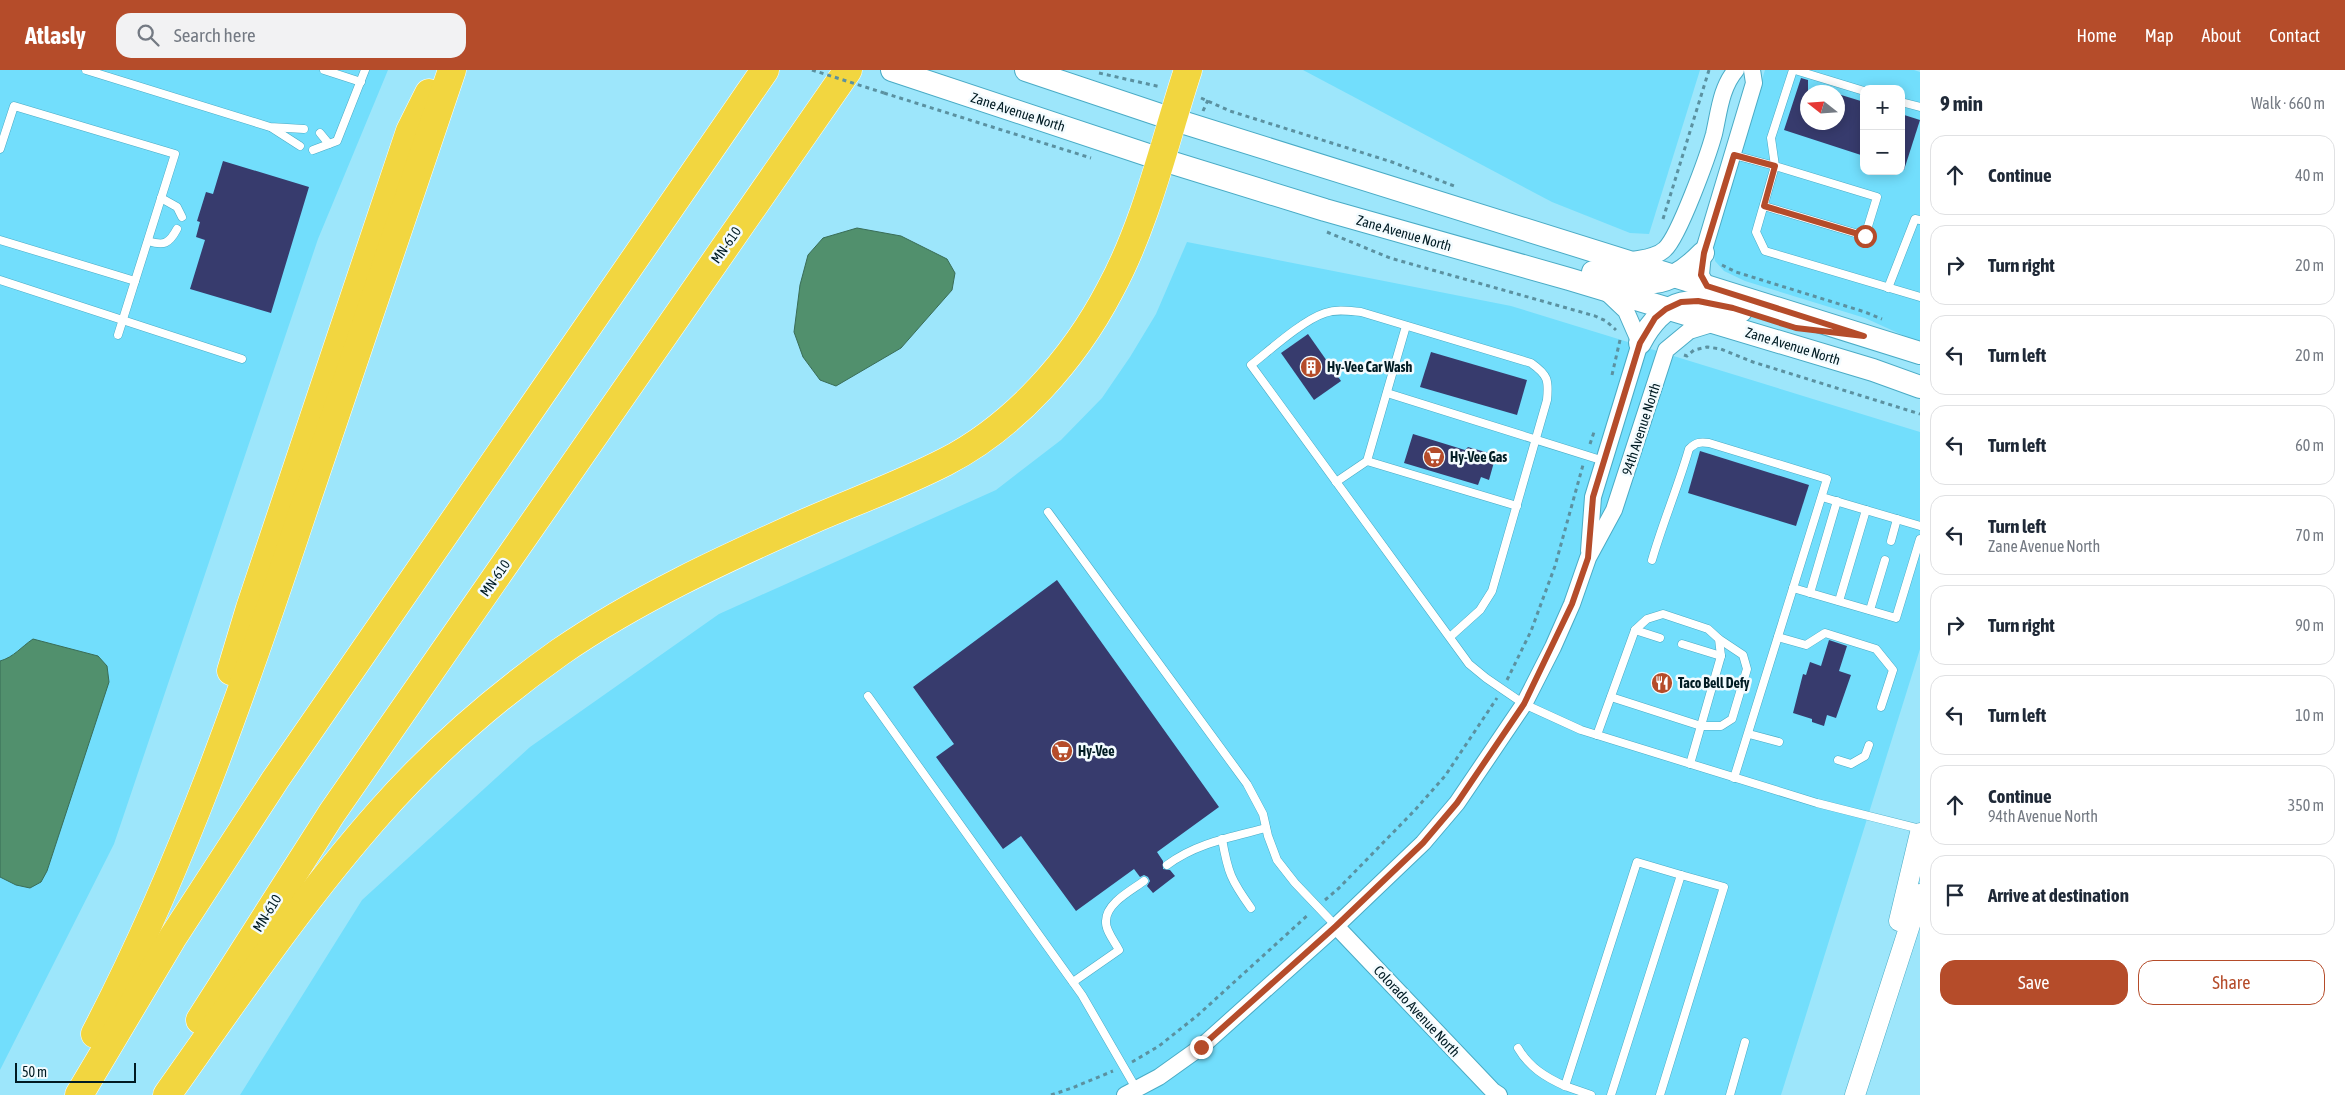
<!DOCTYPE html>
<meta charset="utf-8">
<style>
:root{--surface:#fff;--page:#f2f2f3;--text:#1f2937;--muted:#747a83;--line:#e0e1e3;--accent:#b54c2a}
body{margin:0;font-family:"Asap Condensed",sans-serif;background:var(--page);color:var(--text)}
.controls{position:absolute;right:15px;top:15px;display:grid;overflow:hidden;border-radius:10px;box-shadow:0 2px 12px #0003}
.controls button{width:45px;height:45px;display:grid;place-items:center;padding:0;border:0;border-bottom:1px solid var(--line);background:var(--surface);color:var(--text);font:25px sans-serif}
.compass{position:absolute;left:1800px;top:15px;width:45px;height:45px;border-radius:50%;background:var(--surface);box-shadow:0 2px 12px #0003;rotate:287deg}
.scale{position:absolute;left:15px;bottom:12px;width:121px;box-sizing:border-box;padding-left:5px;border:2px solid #001b23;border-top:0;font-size:14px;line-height:18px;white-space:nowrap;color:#001b23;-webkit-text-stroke:4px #f3fbfe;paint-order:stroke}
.stop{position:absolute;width:15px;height:15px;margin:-11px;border:4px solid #b54c2a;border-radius:50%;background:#fff}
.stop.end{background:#b54c2a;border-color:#fff;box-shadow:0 1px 5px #0008}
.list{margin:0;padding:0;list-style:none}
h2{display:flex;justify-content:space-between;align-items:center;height:65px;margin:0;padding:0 20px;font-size:21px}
h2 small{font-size:16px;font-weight:400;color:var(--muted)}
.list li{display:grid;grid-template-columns:32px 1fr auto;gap:15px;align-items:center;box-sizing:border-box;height:80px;margin:0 10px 10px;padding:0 10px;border:1px solid var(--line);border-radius:15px}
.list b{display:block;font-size:19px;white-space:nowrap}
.list p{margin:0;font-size:16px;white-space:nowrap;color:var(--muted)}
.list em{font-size:16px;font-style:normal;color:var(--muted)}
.actions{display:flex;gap:10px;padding:15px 20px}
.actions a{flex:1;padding:11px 0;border:1px solid var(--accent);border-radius:15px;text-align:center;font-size:18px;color:var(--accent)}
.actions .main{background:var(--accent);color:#fff}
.icon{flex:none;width:28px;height:28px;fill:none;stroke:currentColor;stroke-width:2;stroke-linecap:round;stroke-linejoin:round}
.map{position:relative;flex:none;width:1920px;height:1025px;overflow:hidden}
header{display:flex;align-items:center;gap:30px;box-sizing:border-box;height:70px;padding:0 25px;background:var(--accent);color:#fff}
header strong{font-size:24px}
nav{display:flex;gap:28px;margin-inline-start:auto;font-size:18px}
.search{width:350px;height:45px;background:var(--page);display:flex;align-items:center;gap:12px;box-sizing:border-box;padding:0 18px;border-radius:15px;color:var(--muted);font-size:19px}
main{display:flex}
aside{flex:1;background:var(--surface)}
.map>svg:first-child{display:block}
</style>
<header>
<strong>Atlasly</strong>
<div class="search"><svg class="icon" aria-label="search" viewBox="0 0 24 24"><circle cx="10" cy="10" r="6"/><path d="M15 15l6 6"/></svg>Search here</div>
<nav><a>Home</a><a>Map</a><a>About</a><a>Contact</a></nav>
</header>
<main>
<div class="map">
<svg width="1920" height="1025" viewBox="0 0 1920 1025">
<rect width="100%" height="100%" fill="#9de6fb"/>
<g fill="#72defc" fill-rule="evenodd">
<polygon points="0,0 388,0 318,169 114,774 0,1000"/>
<polygon points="1303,0 1700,0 1649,164 1630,163 1552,132"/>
<path d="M1765,0H1914L1920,2V273L1865,248L1745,211L1724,201L1715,191L1713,169ZM1864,19H1901V101H1864ZM1808,22H1838V52H1808Z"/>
<polygon points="1187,172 1511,236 1920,362 1920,579 1781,1025 240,1025 362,830 530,677 719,544 996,420 1061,370 1102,328 1130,287 1156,244"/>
</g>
<g fill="#51906d" stroke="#396d57">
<polygon points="857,158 901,166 947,189 955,203 952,220 901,278 836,316 820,310 803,287 794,262 800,215 808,185 823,168"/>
<path d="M33,569L98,586L107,596L109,612L47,801L41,812L30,818L16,815L0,807V591C14,587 21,577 33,569Z"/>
</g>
<g fill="#373b6d">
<polygon points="1801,8 1808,10 1808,52 1838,52 1838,24 1864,32 1864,86 1784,60"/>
<polygon points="1901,44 1920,50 1904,100 1901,100"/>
<polygon points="223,91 309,117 271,243 190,219 205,170 196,167 200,152 197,151 206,122 213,124"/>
<polygon points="1308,264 1341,311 1314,330 1281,283"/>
<polygon points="1431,282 1527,310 1517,345 1420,317"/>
<polygon points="1413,364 1465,380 1468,377 1496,385 1489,410 1481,407 1478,415 1404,393"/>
<polygon points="1700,381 1809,415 1796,456 1688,423"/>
<polygon points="1057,510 1219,737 1157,782 1163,791 1163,799 1170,800 1175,806 1153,823 1147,816 1150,811 1148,807 1144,805 1140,807 1134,799 1076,841 1021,766 1003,779 936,687 954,674 913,617"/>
<polygon points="1829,570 1847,576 1839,601 1851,605 1836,648 1827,645 1824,656 1812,652 1812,649 1793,643 1803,604 1806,605 1810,592 1821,596"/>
</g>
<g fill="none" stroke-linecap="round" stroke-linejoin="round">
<g stroke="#4aabc5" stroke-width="9">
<g id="service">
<polyline points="86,0 270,57 304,59"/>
<polyline points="324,0 361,12"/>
<polyline points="1795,0 1864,21"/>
<polyline points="1901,32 1920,37"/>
<polyline points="272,58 300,76"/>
<polyline points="320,63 329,74"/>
<polyline points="0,79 14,36 175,84 118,265"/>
<polyline points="313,80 337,71 365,0"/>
<polyline points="1734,85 1775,96 1756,162 1765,181 1920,227"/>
<polyline points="161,128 177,137 182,147"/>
<polyline points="1764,136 1865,166 1877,127 1775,96 1771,68 1793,0"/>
<polyline points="0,170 135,211"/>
<path d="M148,171C164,176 169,174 177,159"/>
<polyline points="0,210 242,289"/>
<polyline points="1888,218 1915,149 1920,150"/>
<polyline points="1387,323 1604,391"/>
<polyline points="1367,391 1517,436"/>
<polyline points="1336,412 1367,391 1406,256"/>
<polyline points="1822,427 1920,456"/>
<polyline points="1048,442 1247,714 1263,744 1268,766 1277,790 1295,813 1336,856"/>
<polyline points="1891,471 1897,449"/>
<path d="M1652,490C1663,452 1678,417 1689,379C1696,372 1700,372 1709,373L1827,409L1734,708"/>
<polyline points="1793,518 1896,548 1920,469"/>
<polyline points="1810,523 1837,431"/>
<polyline points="1839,531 1866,440"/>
<polyline points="1870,540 1885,490"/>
<polyline points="1635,560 1660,568"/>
<path d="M1450,567L1480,540L1492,521L1547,330C1549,310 1548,305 1531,293L1361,242C1349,241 1337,239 1325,243C1303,250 1270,280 1251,295L1469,594L1486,608L1524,634L1581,660L1817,733L1920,759"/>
<polyline points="1778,567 1806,575 1825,563 1876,579 1893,600 1881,637"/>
<polyline points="1682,574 1721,586"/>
<polyline points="868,626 1082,925 1137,1020"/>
<polyline points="1611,627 1701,656 1721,656 1732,649 1747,599 1743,585 1719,569"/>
<polyline points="1749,664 1779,672"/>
<polyline points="1597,665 1635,560 1647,549 1663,544 1708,559 1719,569 1721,586 1690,694"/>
<polyline points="1838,690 1851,694 1865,686 1869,675"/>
<path d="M1222,769C1228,803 1231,810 1251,838"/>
<path d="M1167,795C1196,773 1232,767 1266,758"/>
<path d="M1073,912L1119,880C1115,872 1105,860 1106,851C1106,833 1132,820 1144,811"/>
<path d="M1518,978C1529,997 1545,1007 1565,1016"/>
<polyline points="1591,1025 1565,1016 1637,792 1681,805 1611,1025"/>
<polyline points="1660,1025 1724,817 1681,805"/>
<polyline points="1730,1025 1745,972"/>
</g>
</g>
<g stroke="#4aabc5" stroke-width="18">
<g id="minor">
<path d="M1629,191C1640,188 1656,188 1665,179C1679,166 1708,86 1714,64C1719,42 1721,17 1736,0"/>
<polyline points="1707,216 1701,205 1703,183 1754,13 1752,0"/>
<polyline points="1589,481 1593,427 1640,273 1626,241 1606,222"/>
<polyline points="1336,856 1493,1021 1499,1025"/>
<polyline points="1125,1025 1159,1007 1201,977 1336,856 1423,773 1457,733 1524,634 1553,577 1572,534 1588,488 1614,440 1666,280 1689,261 1715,253"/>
</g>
</g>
<g stroke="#4aabc5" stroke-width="21">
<g id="tertiary">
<polyline points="1899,851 1920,763"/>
<polyline points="1855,1025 1920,824"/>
</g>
</g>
<g stroke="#4aabc5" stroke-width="24">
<g id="secondary">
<polyline points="892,0 1160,89 1325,140 1569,209 1873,300 1920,317"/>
<polyline points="1026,0 1172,49 1920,283"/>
<path d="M1593,202C1643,215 1664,223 1703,183"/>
<path d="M1640,273C1665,225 1693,226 1741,241"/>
</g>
</g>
<g stroke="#fff" stroke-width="29">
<g id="motorway">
<polyline points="231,601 250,538 410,61 429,23"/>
<polyline points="200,950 332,743 848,0"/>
<path d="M95,964C182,797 244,619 303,441C353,294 402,147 452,0"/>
<polyline points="79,1025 173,867 275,710 765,0"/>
<path d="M167,1025C235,929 302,830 380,742C433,682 495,628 560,582C637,529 722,490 807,452C853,432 900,415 945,392C1015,356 1074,289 1110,220C1147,152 1164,73 1188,0"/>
</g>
</g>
<g stroke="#5b91a0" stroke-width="3" stroke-dasharray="4 4" stroke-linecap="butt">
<polyline points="1099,3 1161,17"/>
<polyline points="884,23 1091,88"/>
<polyline points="1201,28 1230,41 1392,92 1454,116"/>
<polyline points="1203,41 1208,30"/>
<polyline points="1663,149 1709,0"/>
<polyline points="1327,162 1390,188 1595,246 1606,251 1616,260"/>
<polyline points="1722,195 1736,202 1865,242 1882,249"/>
<polyline points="1684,285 1687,286 1694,280 1707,277 1721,279 1753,292 1920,344"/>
<polyline points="1612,305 1620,270"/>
<polyline points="1590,374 1595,359"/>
<polyline points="1507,610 1531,561 1555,496 1583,395"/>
<polyline points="1325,830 1339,818 1415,740 1445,706 1497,628"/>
<polyline points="1132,992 1159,976 1198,945 1309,844"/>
<polyline points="1051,1025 1072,1018 1113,1001"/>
</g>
<use href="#service" stroke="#fff" stroke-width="8"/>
<use href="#minor" stroke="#fff" stroke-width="16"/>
<use href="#tertiary" stroke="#fff" stroke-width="20"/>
<use href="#secondary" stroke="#fff" stroke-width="22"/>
<use href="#motorway" stroke="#f2d640" stroke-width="28"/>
<polyline stroke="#5b91a0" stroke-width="3" stroke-dasharray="4 4" stroke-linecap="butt" points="812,0 884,23"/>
</g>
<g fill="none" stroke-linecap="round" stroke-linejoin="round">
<polyline stroke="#b54c2a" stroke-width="6" points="1201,977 1336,856 1423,773 1457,733 1524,634 1572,534 1588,488 1593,427 1640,273 1655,248 1666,239 1681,232 1698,231 1733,238 1796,258 1864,266 1707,216 1701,205 1704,183 1734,85 1775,96 1764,136 1865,166"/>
</g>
<defs>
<g id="building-disc" transform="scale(1.125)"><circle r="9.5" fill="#b54c2a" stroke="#f3fbfe"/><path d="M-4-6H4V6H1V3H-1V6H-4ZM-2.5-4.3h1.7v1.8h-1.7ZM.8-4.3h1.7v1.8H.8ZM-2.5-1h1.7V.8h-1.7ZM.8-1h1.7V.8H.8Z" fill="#fff"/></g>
<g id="supermarket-disc" transform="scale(1.125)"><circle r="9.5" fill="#b54c2a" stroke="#f3fbfe"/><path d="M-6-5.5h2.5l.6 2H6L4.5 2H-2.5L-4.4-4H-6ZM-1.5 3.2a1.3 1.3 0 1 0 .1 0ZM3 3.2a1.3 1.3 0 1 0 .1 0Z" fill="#fff"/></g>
<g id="restaurant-disc" transform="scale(1.125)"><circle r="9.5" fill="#b54c2a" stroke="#f3fbfe"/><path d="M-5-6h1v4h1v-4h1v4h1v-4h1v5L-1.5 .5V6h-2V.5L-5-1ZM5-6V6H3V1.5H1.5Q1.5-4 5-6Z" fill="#fff"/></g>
</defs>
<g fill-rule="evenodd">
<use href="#building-disc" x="1311" y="297"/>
<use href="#supermarket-disc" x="1434" y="387"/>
<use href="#restaurant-disc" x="1662" y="613"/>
<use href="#supermarket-disc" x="1062" y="681"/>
</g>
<g text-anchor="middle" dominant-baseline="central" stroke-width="5" stroke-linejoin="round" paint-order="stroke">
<g font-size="14" fill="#001b23" stroke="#f3fbfe">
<text transform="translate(1018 42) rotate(18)">Zane Avenue North</text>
<text transform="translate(1404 163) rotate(16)">Zane Avenue North</text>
<text transform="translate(726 175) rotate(-55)">MN-610</text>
<text transform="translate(1793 276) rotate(17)">Zane Avenue North</text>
<text transform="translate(1641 359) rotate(-72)">94th Avenue North</text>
<text transform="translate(495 508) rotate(-55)">MN-610</text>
<text transform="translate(267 843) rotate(-58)">MN-610</text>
<text transform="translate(1417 941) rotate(47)">Colorado Avenue North</text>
</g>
<g font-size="14" font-weight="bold" fill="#001b23" stroke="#f3fbfe" text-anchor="start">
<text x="1327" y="297">Hy-Vee Car Wash</text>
<text x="1450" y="387">Hy-Vee Gas</text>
<text x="1678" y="613">Taco Bell Defy</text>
<text x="1078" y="681">Hy-Vee</text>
</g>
</g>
</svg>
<div class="controls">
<button>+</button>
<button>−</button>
</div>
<svg class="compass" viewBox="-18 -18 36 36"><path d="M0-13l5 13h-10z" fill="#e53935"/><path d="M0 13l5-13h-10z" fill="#747a83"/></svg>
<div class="scale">50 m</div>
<div class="stop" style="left:1865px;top:166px"></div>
<div class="stop end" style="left:1201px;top:977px"></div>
</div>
<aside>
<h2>9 min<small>Walk · 660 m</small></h2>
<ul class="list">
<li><svg class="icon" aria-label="ahead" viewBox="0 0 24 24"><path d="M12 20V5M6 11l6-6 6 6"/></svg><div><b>Continue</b></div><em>40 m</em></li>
<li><svg class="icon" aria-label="right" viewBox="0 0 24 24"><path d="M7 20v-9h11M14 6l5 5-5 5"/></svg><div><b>Turn right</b></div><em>20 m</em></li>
<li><svg class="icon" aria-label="left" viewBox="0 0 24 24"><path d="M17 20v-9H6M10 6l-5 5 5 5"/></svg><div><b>Turn left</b></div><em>20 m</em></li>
<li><svg class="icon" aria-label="left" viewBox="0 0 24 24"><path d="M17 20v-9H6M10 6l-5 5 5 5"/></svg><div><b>Turn left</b></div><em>60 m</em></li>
<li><svg class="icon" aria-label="left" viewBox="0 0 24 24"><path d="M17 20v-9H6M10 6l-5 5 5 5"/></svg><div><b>Turn left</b><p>Zane Avenue North</p></div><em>70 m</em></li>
<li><svg class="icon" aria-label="right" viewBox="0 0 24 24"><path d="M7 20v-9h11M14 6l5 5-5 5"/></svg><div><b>Turn right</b></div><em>90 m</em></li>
<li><svg class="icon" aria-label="left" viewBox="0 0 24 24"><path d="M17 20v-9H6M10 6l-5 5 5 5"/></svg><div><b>Turn left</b></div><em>10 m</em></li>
<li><svg class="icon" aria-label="ahead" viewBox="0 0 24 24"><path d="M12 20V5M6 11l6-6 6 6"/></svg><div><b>Continue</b><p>94th Avenue North</p></div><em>350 m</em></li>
<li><svg class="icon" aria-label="arrive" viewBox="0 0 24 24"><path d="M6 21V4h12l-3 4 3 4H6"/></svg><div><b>Arrive at destination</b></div></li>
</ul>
<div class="actions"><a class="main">Save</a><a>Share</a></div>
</aside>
</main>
